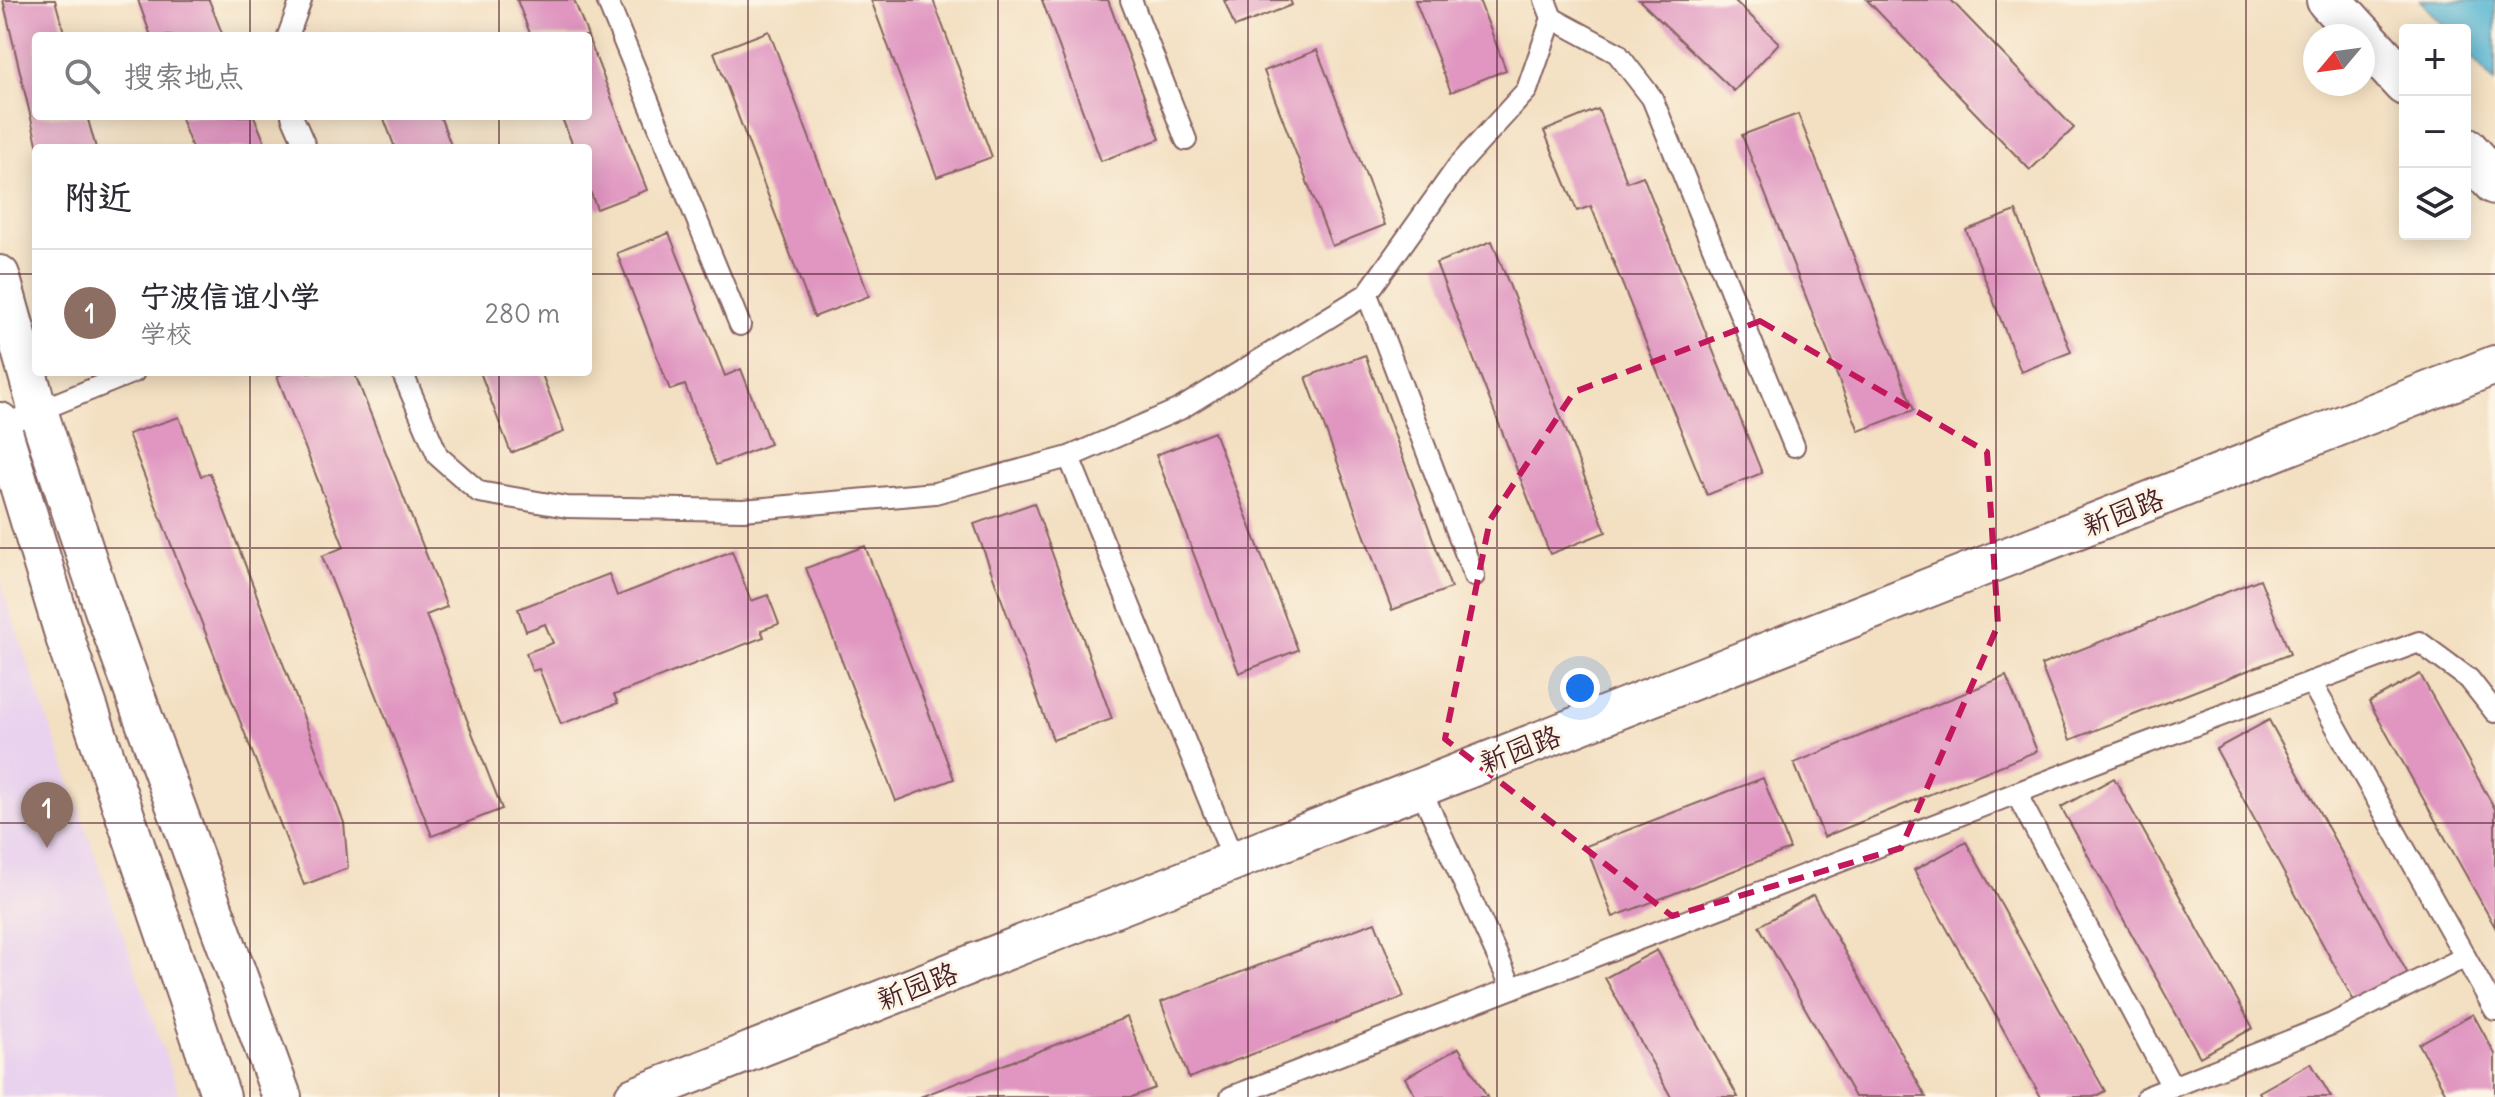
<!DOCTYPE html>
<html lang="zh">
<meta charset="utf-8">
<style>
:root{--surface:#fff;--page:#f2f2f3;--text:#2b2b33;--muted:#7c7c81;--line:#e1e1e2;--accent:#1f6fb2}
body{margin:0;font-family:Delius,"LXGW WenKai TC",sans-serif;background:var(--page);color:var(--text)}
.controls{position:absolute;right:24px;top:24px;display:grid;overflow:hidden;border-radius:8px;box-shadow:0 4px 20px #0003}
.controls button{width:72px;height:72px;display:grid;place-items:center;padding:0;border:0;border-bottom:2px solid var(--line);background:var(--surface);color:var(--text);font:40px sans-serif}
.compass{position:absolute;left:2303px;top:24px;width:72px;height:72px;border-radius:50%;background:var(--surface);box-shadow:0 4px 20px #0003;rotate:241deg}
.you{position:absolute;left:1580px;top:688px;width:28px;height:28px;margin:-20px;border:6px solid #fff;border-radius:50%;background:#1a73e8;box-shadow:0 0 0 12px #1a73e833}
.badge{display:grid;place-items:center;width:52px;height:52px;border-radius:50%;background:var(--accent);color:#fff;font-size:26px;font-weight:700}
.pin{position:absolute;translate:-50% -66px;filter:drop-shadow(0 2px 4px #0008)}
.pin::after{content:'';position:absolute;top:42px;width:28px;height:24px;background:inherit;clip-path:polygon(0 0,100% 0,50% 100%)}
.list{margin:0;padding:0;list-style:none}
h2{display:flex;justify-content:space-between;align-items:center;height:104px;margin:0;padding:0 32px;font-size:34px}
h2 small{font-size:26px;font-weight:400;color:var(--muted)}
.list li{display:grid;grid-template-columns:52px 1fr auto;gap:24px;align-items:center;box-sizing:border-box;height:128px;padding:0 32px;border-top:2px solid var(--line)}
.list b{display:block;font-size:30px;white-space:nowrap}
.list p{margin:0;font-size:26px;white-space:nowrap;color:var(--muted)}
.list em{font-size:26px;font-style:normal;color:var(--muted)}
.icon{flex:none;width:44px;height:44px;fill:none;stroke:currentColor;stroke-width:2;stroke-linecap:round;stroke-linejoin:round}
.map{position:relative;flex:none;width:2495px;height:1097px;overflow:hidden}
.search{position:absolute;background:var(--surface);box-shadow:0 4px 20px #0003;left:32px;top:32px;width:560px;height:88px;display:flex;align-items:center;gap:20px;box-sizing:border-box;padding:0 28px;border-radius:8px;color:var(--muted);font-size:30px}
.panel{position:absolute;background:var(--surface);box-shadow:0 4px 20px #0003;left:32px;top:144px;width:560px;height:232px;border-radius:8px}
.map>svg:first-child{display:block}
</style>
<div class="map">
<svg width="2495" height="1097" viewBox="0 0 2495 1097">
<rect width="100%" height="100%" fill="#fcf5e5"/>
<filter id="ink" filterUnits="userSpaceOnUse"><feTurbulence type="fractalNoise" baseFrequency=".0125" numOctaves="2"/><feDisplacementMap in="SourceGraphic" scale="16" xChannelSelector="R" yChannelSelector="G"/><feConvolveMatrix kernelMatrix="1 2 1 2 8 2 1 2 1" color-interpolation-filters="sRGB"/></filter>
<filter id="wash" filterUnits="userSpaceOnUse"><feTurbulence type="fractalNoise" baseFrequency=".006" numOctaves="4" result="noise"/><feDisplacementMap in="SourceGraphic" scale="32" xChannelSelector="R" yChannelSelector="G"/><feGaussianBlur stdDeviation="1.8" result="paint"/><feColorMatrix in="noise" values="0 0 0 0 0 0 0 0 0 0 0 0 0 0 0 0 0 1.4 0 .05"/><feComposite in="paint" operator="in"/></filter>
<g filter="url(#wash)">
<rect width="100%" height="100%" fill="#f3dfc1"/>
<polygon fill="#e9d2ee" points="0,575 5,597 180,1097 0,1097"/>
<polygon fill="#55b5d3" stroke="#506a7f" stroke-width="2" points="2420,0 2495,0 2495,83 2465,50 2465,30 2447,30"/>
<g id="blocks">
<g fill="#e096c1">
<polygon points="3,0 55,0 65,36 36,36 36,116 87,116 96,148 38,148"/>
<polygon points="138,0 209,0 223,36 151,36"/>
<polygon points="517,0 574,0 588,36 531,36"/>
<polygon points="871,0 933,0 992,157 937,177"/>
<polygon points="1042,0 1108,0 1160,139 1101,161"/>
<polygon points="1224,0 1290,0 1292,5 1235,27"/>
<polygon points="1415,0 1479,0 1506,70 1451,92"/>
<polygon points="1639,0 1734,0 1779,43 1734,91"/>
<polygon points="1867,0 1951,0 2074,128 2030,170"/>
<polygon points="769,31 869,296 814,317 714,52"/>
<polygon points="588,37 647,190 597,209 588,186 588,148 574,148 561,116 588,116"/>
<polygon points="1317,50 1385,225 1332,246 1264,71"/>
<polygon points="1598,109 1627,182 1643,176 1762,473 1707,495 1591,206 1577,211 1544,131"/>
<polygon points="1798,114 1914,410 1859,431 1742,135"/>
<polygon points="180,116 254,116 267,148 192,148"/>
<polygon points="383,116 440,116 452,148 395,148"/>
<polygon points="2016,211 2071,352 2021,372 1966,230"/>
<polygon points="669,233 725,376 741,369 770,444 716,465 685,385 670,390 617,253"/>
<polygon points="1492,241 1606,532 1550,554 1436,263"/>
<polygon points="1365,355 1451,588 1392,610 1306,377"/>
<polygon points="288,372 354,372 447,607 426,615 502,809 432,836 322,556 344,547 277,376"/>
<polygon points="480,372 541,372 564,432 511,453"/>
<polygon points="179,417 201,476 210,473 344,823 348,868 304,885 128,434"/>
<polygon points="1214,432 1298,650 1239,673 1156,455"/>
<polygon points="1034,503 1112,719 1053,740 974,524"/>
<polygon points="865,546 954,779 896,801 806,568"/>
<polygon points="732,551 751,601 768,595 779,624 761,630 764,637 614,695 618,703 561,724 539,669 532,671 526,653 553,643 545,624 526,631 518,609 609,574 617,596"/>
<polygon points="2260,579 2290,654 2070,740 2041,665"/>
<polygon points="2420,674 2495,809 2495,927 2369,702"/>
<polygon points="2006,676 2037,751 1824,837 1794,763"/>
<polygon points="2269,720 2408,974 2355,1003 2216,749"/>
<polygon points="1763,778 1790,849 1613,917 1586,846"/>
<polygon points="2114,778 2253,1028 2200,1057 2061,807"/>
<polygon points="1966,842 2105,1091 2094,1097 2041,1097 1914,870"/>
<polygon points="1813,895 1926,1097 1855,1097 1759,926"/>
<polygon points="1375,922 1404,997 1189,1078 1161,1002"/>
<polygon points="1657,950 1738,1097 1671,1097 1605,978"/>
<polygon points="2473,1014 2495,1054 2495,1097 2448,1097 2419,1044"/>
<polygon points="1127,1017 1155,1088 1132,1097 920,1097"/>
<polygon points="1459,1048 1487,1097 1416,1097 1405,1078"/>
<polygon points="2311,1063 2331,1097 2262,1097 2259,1092"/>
</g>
</g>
</g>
<g filter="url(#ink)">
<use href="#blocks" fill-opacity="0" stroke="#856260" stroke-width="2"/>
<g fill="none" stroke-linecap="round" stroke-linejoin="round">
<g stroke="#856260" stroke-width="24">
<g id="service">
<polyline points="607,0 740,325"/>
<polyline points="1131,0 1186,140"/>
<polyline points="1552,18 1617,53 1652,98 1794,446"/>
<polyline points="288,36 301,0"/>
<polyline points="292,116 306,148"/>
<polyline points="1367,294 1474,576"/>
<polyline points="402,372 438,456 479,492 567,507 743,510 935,493 1069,457 1180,409 1367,294 1458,166 1527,90 1552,18 1545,0"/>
<polyline points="1,426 134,372"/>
<polyline points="1069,457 1234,861"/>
<polyline points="2311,682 2495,1010"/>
<polyline points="1420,788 1512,988"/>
<polyline points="2016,793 2172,1087"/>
<polyline points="1231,1097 2112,756 2419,642 2469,679 2495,712"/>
<polyline points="2147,1097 2332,1024 2465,957"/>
</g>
</g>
<g stroke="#856260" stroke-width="42">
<g id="minor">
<polyline points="0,275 38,411 104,610 282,1097"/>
<polyline points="0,422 70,654 221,1097"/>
<polyline points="634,1097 2495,365"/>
</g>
</g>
<g stroke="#856260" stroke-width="48">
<g id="secondary">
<polyline points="2329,0 2362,36"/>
<polyline points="2363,37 2405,83"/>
<polyline points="2465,149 2495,182"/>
</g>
</g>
<use href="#service" stroke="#fff" stroke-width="20"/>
<use href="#minor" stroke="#fff" stroke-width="38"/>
<use href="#secondary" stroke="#fff" stroke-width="44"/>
</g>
</g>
<path fill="none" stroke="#c2185b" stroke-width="6" stroke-dasharray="16 10" stroke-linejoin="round" d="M1760,321L1987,452L1998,625L1901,848L1672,916L1445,739L1490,520L1574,392Z"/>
<path fill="none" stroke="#4a1f2b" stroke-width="2" stroke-opacity="0.55" d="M250,0V36M499,0V36M748,0V1097M998,0V1097M1248,0V1097M1497,0V1097M1746,0V1097M1996,0V1097M2246,0V1097M250,116V148M499,116V148M0,274H36M588,274H2495M250,372V1097M499,372V1097M0,548H2495M0,823H2495"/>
<g text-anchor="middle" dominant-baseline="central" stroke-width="6" stroke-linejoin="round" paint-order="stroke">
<g font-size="28" fill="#4a1f2b" stroke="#fcf5e5">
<text transform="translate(2123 512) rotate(-21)">新园路</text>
<text transform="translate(1520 749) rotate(-21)">新园路</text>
<text transform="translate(917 986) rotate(-21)">新园路</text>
</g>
</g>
</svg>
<div class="controls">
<button>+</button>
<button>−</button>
<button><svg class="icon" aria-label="layers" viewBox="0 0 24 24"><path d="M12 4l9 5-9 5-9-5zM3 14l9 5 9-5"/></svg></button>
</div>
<svg class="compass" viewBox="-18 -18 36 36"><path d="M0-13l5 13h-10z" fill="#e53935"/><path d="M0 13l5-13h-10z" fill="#7c7c81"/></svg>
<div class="you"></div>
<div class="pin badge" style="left:47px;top:848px;background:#8d6e63">1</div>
<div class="search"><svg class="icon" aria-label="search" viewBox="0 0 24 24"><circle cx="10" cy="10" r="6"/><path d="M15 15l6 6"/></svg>搜索地点</div>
<section class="panel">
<h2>附近<small></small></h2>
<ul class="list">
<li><span class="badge" style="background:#8d6e63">1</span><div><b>宁波信谊小学</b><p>学校</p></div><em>280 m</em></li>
</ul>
</section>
</div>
